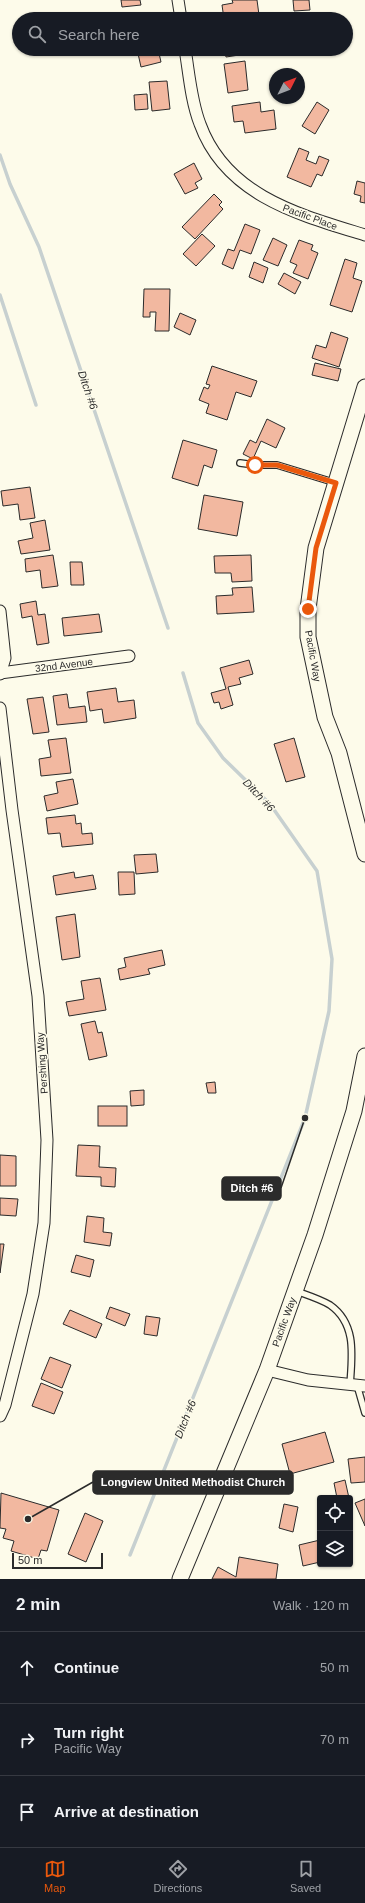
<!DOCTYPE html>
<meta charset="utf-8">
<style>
:root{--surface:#171b24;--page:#20242c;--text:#f1f3f6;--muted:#9ea1a6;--line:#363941;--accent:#ea580c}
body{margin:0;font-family:Helvetica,sans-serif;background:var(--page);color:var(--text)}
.controls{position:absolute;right:12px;bottom:12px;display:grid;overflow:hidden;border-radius:4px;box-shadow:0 1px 3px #0004}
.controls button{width:36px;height:36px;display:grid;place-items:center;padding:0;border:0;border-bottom:1px solid var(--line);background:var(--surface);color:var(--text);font:20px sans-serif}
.compass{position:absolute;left:269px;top:68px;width:36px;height:36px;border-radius:50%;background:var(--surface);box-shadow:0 1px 3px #0004;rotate:48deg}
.scale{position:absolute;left:12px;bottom:10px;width:91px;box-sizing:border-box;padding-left:4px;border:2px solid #2b2b2b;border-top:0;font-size:11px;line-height:14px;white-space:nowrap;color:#2b2b2b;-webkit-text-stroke:3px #fdfbea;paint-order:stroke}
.stop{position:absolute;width:12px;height:12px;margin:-9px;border:3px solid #ea580c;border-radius:50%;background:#fff}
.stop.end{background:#ea580c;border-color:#fff;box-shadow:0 1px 4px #0008}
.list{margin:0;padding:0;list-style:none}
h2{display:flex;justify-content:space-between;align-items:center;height:52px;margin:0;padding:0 16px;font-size:17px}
h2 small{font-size:13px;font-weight:400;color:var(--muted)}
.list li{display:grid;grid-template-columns:26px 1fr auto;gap:12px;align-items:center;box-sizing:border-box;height:72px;padding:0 16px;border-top:1px solid var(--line)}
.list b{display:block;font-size:15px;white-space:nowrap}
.list p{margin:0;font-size:13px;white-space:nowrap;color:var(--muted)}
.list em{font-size:13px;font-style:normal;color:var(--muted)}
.icon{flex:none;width:22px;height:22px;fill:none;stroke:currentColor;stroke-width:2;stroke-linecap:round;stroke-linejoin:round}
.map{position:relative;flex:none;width:365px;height:1579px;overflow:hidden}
.search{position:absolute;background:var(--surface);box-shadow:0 1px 3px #0004;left:12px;right:12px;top:12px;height:44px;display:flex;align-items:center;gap:10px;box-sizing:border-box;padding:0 14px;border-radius:22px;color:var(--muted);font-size:15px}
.sheet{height:268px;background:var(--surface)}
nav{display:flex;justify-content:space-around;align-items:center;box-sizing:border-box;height:56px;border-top:1px solid var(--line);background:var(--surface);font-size:11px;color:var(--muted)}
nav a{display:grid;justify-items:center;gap:2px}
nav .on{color:var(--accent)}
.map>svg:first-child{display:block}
</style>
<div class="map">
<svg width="365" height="1579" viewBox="0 0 365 1579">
<rect width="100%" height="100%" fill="#fdfbea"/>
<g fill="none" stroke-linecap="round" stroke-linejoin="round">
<g stroke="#c7d0d0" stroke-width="3.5">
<polyline points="0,155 10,184 39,247 168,628"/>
<polyline points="0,295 36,405"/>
<polyline points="130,1555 305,1118 329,1011 332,959 317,871 270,804 223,758 198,723 183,673"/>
</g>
</g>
<g fill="#f2b8a0" stroke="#2b2b2b">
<polygon points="121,0 140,0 141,5 122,7"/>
<polygon points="232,0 257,0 259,15 224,19 222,5 233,3"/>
<polygon points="293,0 309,0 310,10 294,11"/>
<polygon points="315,16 316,19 297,19"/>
<polygon points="137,49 158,49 161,62 141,67"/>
<polygon points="224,49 259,49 259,52 226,57"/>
<polygon points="296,49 318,49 296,52"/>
<polygon points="245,61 248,90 228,93 224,64"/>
<polygon points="167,81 170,109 152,111 149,82"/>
<polygon points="147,94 148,109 135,110 134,95"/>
<polygon points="260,102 261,112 274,110 276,129 245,133 243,121 234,122 232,106"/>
<polygon points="317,102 329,110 315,134 302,126"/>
<polygon points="299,148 309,152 306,160 316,164 319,156 329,160 322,176 317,174 311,187 287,177"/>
<polygon points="194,163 202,179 195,183 198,188 185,194 174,174"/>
<polygon points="357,181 365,183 365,203 360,202 361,196 354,194"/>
<polygon points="214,194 222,202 219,205 223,209 195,239 182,227"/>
<polygon points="245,224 260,230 251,254 240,250 233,269 222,264 228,249 234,251"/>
<polygon points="202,234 215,246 196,266 183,254"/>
<polygon points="273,238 287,245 278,266 263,260"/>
<polygon points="299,240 313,245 311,250 318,253 308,279 293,273 297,265 290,262"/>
<polygon points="345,259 357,263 353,278 362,281 352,312 330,305"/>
<polygon points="254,262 268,268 263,283 249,277"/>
<polygon points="284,273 301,282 295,294 278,284"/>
<polygon points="144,289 170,289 169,331 155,331 156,312 150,312 150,317 143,317"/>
<polygon points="180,313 196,320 190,335 174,327"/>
<polygon points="331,332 348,338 339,367 312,358 316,345 326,348"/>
<polygon points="315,363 341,369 338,381 312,375"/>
<polygon points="212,366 257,381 251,397 236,392 227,420 206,413 209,404 199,400 204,387 208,389 210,385 206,384"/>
<polygon points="267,419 285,428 276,448 261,441 253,459 243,454 250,440 256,443"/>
<polygon points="183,440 217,450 212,468 204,465 198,486 172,478"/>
<polygon points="30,487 35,518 20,520 18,504 3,506 1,491"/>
<polygon points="204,495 243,502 237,536 198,529"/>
<polygon points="45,520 50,550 21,554 18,541 33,538 30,523"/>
<polygon points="53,555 58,586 42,588 40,570 26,572 25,559"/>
<polygon points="251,555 252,581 232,582 231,573 215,573 214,556"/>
<polygon points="70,562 82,562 84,585 71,585"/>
<polygon points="252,587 254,612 217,614 216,596 233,595 232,588"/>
<polygon points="36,601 38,615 45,614 49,643 37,645 32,616 22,618 20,604"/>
<polygon points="99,614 102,632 64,636 62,618"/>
<polygon points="249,660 253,674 239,678 241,684 228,687 233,705 221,709 219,702 214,703 211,693 226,689 220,668"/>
<polygon points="116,688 118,702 134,700 136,718 104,723 102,709 90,711 87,692"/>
<polygon points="67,694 69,708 85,706 87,722 57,725 53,696"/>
<polygon points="43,697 49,732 33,734 27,699"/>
<polygon points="66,738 71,773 41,776 39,759 51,757 48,740"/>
<polygon points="294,738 305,777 286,782 274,744"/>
<polygon points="73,779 78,804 47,811 44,796 58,793 56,782"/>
<polygon points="75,815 76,824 81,823 82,834 92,833 93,844 62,847 60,833 48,834 46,818"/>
<polygon points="156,854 158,872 136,874 134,855"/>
<polygon points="74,872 75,878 93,875 96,889 56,895 53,876"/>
<polygon points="118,872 134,872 135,894 119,895"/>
<polygon points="75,914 80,957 62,960 56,917"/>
<polygon points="162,950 165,965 148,969 150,974 120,980 118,969 126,967 124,958"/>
<polygon points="100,978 106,1010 69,1016 66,1002 84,999 81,981"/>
<polygon points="95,1021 98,1033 102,1032 107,1056 89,1060 81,1024"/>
<polygon points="215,1082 216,1093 208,1093 206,1083"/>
<polygon points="144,1090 144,1105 131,1106 130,1091"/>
<rect x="98" y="1106" width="29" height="20"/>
<polygon points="78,1145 100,1146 99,1167 116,1168 115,1187 101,1186 101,1177 76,1176"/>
<polygon points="0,1155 16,1156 16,1186 0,1186"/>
<polygon points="0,1198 18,1199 16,1216 0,1215"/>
<polygon points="87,1216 104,1218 103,1232 112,1233 110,1246 84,1242"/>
<polygon points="0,1244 4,1244 0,1273"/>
<polygon points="76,1255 94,1260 90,1277 71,1272"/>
<polygon points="110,1307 130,1314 125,1326 106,1318"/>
<polygon points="70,1310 102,1324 96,1338 63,1324"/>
<polygon points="146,1316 160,1318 157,1336 144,1334"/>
<polygon points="50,1357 71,1365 62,1388 41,1379"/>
<polygon points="41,1383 63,1392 54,1414 32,1406"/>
<polygon points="325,1432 334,1462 290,1474 282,1444"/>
<polygon points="365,1457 365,1482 351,1483 348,1459"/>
<polygon points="345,1480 349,1498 337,1498 334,1483"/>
<polygon points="1,1493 59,1510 47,1551 41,1550 38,1559 11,1551 14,1541 3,1538 6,1529 0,1528"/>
<polygon points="365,1499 365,1526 355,1503"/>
<polygon points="284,1504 298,1507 293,1532 279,1528"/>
<polygon points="85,1513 103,1521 86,1562 68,1554"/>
<polygon points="320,1540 320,1562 303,1566 299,1545"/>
<polygon points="239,1557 278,1564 276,1579 212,1579 218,1567 236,1577"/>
</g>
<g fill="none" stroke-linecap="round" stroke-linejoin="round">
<g stroke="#2b2b2b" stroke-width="8">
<g id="lane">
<polyline points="240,463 255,465 277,465 336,483"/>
<path d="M296,1291C307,1295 320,1299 330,1305C357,1324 352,1356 350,1385"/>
<polyline points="357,1385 365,1413"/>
</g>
</g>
<g stroke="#2b2b2b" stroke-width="13">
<g id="street">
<polyline points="178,0 181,19"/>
<path d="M185,49C189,73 191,101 200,124C226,196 300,215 365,235"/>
<polyline points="0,611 5,658 0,674"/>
<polyline points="0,673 129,656"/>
<polyline points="0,708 12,810 38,996 47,1140 44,1223 33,1294 5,1405 0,1416"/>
<polyline points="267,1370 308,1380 365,1386"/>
</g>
</g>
<g stroke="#2b2b2b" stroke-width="17">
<g id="secondary">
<polyline points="365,387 316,548 308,609 308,637 325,717 339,753 365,854"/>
<polyline points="180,1579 267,1370 315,1235 354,1111 365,1056"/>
</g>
</g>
<use href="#lane" stroke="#fdfbea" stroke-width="5.5"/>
<use href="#street" stroke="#fdfbea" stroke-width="11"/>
<use href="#secondary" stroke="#fdfbea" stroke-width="15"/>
</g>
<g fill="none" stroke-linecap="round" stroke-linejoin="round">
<polyline stroke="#ea580c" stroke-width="5" points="255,465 277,465 336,483 316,548 308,609"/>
</g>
<g text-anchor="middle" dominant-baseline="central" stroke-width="3" stroke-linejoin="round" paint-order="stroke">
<g font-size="10" fill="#2b2b2b" stroke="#fdfbea">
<text transform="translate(310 217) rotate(20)">Pacific Place</text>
<text transform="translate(313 656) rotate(80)">Pacific Way</text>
<text transform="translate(64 665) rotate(-7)">32nd Avenue</text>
<text transform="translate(42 1063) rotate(-94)">Pershing Way</text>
<text transform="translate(284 1322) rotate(-70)">Pacific Way</text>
</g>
<g font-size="11" font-style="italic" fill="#2b2b2b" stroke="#fdfbea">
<text transform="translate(88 390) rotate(71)">Ditch #6</text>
<text transform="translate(259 795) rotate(47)">Ditch #6</text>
<text transform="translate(185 1419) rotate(-68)">Ditch #6</text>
</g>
</g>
<path fill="none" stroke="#2b2b2b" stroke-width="1.5" d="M305 1118L281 1188M28 1519L93 1482"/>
<g fill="#2b2b2b" stroke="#fdfbea" stroke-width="1.5">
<circle cx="305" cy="1118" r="4"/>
<circle cx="28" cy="1519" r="4"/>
</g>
<g fill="#2b2b2b" stroke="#2b2b2b" stroke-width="1.5">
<rect x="222" y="1177" width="59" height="23" rx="4"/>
<rect x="93" y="1471" width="200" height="23" rx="4"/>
</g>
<g font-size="11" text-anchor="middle" font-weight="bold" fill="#fff">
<text x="252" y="1192">Ditch #6</text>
<text x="193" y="1486">Longview United Methodist Church</text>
</g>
</svg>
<div class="controls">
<button><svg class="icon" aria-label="locate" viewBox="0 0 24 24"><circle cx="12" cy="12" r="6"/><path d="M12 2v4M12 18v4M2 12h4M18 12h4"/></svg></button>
<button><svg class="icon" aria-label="layers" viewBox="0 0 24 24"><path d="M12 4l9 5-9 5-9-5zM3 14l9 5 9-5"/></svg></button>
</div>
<svg class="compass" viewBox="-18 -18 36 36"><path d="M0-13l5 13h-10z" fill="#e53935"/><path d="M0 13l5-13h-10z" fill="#9ea1a6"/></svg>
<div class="scale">50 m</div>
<div class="stop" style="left:255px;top:465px"></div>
<div class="stop end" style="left:308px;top:609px"></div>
<div class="search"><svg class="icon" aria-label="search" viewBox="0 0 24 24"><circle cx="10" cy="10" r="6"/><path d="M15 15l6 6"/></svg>Search here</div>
</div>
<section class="sheet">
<h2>2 min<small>Walk · 120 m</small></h2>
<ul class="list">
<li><svg class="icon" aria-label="ahead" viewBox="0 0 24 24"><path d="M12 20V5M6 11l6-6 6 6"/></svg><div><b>Continue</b></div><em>50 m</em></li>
<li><svg class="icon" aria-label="right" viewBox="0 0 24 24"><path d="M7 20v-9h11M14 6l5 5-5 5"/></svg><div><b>Turn right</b><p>Pacific Way</p></div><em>70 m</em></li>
<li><svg class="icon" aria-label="arrive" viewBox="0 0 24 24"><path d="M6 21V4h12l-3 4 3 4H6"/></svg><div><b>Arrive at destination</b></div></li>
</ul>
</section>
<nav>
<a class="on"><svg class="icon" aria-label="map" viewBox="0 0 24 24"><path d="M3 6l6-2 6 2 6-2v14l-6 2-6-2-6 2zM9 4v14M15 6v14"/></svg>Map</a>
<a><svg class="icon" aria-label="directions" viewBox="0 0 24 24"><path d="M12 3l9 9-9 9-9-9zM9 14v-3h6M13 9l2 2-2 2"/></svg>Directions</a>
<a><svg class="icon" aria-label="saved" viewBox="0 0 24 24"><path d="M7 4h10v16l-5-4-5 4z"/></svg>Saved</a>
</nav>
